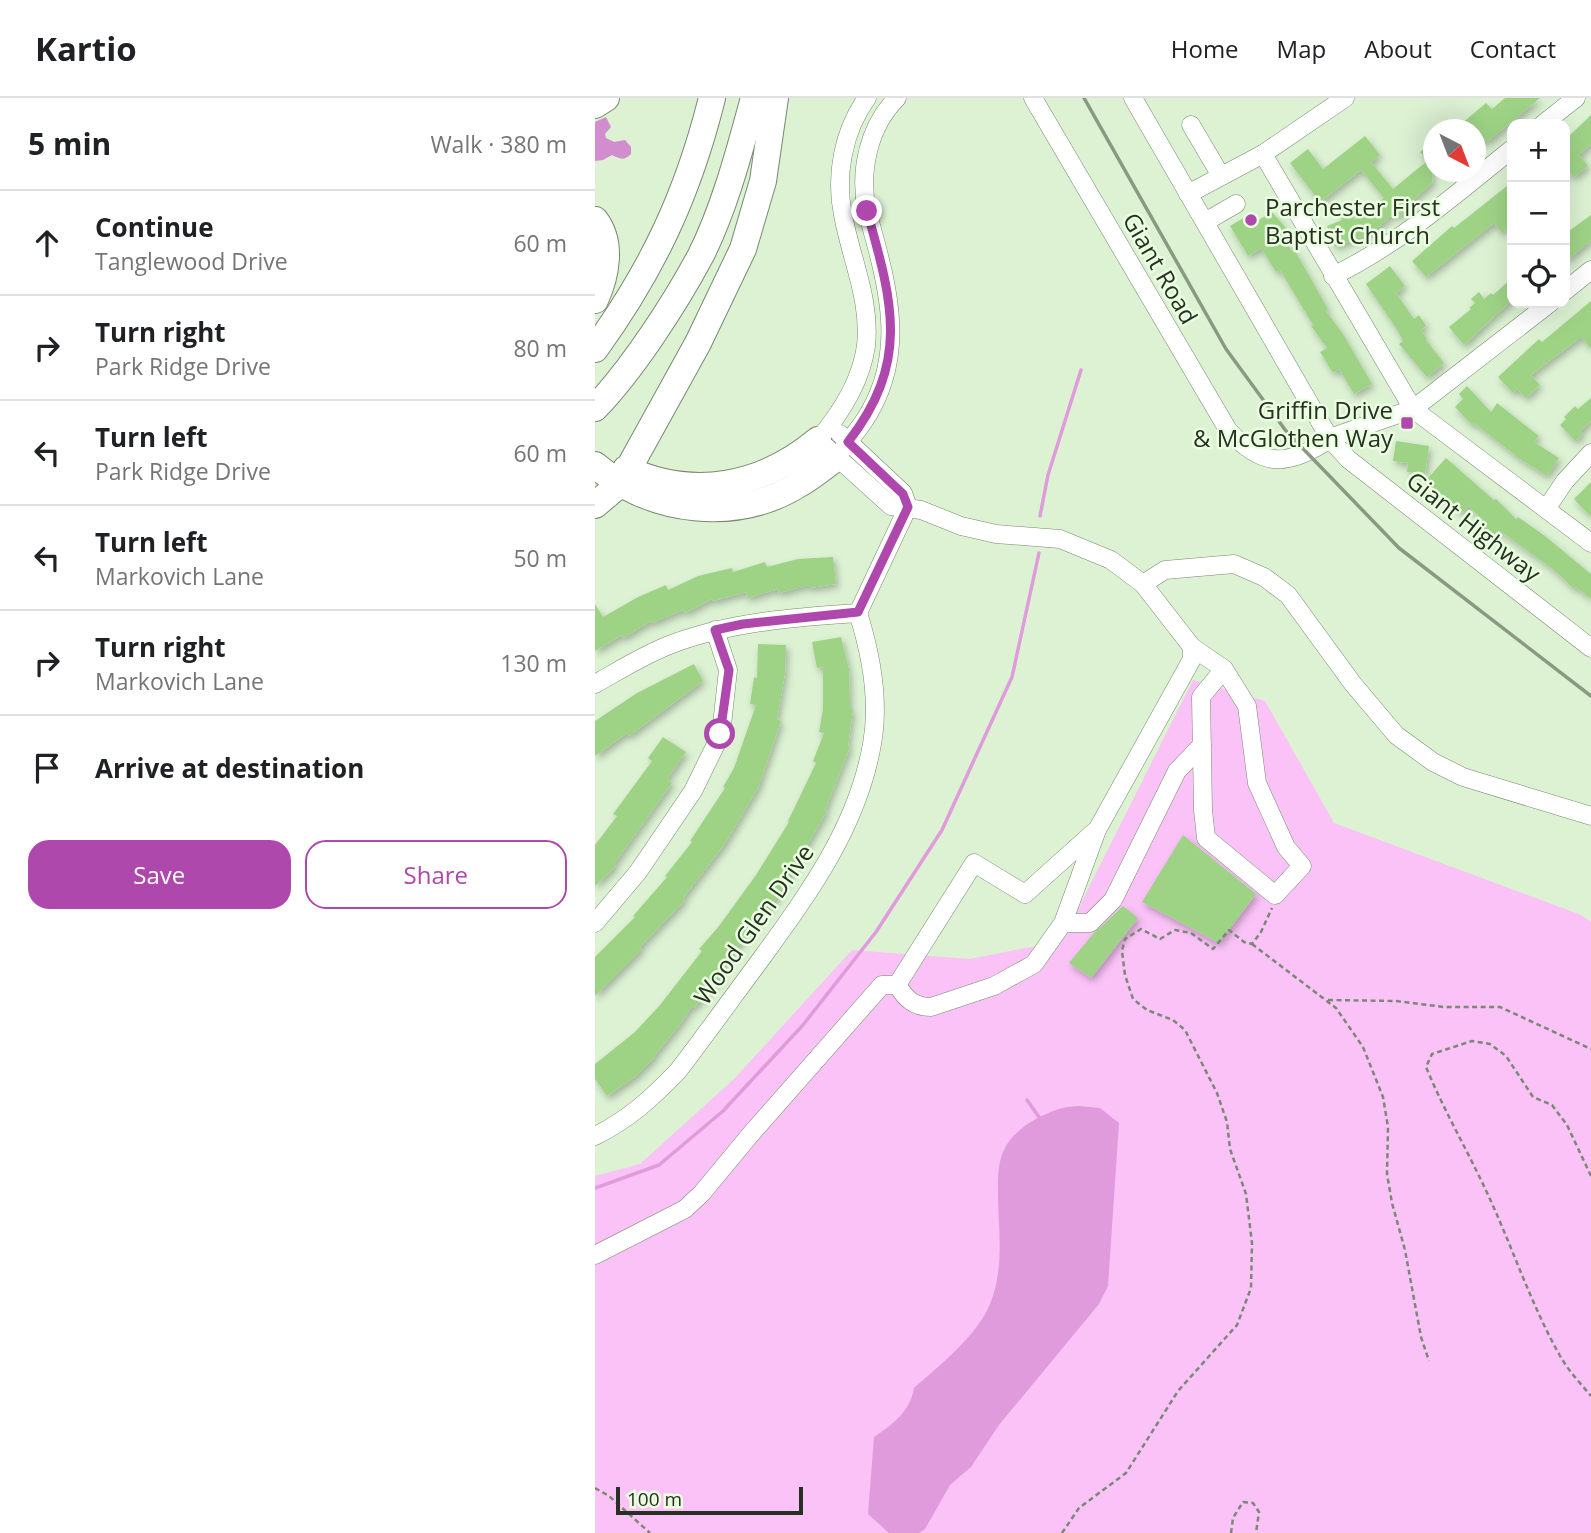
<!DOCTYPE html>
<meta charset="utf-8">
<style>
:root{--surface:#fff;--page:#f6f6f6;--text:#202124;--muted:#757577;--line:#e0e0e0;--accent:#af48ad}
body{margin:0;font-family:"Open Sans",sans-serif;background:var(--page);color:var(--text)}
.controls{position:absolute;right:21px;top:21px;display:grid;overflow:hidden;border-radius:14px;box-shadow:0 7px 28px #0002}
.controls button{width:63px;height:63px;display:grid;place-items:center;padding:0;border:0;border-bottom:2px solid var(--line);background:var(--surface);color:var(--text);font:35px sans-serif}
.compass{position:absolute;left:828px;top:21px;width:63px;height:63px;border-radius:50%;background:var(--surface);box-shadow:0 7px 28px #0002;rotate:138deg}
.scale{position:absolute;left:21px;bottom:18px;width:187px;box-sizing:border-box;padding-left:7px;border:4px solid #283024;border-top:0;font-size:19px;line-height:24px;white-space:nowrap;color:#283024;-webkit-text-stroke:5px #e9ffe0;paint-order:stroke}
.stop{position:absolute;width:21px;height:21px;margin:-16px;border:5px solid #af48ad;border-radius:50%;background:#fff}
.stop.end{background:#af48ad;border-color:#fff;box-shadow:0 2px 7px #0008}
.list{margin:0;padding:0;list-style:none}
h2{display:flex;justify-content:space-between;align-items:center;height:91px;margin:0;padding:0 28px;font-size:30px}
h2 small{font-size:23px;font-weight:400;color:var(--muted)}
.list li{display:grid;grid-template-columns:46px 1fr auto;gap:21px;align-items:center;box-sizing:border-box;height:105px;padding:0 28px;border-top:2px solid var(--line)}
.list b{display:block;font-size:26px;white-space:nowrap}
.list p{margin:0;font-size:23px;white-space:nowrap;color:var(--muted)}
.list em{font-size:23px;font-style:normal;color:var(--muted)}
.actions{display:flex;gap:14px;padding:21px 28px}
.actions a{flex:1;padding:16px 0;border:2px solid var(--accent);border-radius:21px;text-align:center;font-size:24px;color:var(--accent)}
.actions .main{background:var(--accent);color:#fff}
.icon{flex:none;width:38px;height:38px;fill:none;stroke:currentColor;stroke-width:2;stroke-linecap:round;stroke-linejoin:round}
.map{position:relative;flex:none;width:996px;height:1435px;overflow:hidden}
header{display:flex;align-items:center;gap:42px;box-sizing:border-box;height:98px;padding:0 35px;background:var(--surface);border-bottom:2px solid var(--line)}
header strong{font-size:33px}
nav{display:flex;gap:38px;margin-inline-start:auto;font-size:24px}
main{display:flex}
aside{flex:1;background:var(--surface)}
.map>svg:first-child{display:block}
</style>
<header>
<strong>Kartio</strong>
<nav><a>Home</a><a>Map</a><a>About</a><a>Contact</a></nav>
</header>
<main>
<aside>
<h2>5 min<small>Walk · 380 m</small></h2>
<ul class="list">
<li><svg class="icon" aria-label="ahead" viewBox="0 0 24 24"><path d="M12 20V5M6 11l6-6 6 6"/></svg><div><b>Continue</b><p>Tanglewood Drive</p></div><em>60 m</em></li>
<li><svg class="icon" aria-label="right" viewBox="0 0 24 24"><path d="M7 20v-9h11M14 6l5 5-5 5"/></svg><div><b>Turn right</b><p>Park Ridge Drive</p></div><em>80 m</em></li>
<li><svg class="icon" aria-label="left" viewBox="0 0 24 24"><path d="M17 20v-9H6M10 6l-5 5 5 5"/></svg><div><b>Turn left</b><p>Park Ridge Drive</p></div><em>60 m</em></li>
<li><svg class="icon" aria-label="left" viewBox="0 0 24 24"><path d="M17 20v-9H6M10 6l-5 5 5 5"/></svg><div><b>Turn left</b><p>Markovich Lane</p></div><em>50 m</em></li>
<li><svg class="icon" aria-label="right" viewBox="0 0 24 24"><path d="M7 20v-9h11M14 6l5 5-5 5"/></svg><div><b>Turn right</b><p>Markovich Lane</p></div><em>130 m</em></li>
<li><svg class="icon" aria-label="arrive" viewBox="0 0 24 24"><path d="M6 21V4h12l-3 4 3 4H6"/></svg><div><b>Arrive at destination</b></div></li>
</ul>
<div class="actions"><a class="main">Save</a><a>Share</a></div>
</aside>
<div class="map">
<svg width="996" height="1435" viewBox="0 0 996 1435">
<defs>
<filter id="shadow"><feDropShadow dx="2.5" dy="4" stdDeviation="3.5" flood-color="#0004"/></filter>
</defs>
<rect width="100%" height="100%" fill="#dcf2d3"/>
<polygon fill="#fac2f7" points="598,582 670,603 739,725 986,817 996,824 996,1435 0,1435 0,1078 45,1066 139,981 257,852 375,861 467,843"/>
<path fill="#d18dce" d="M11,19L16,29L10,36L11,40L19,44L30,42L36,49V56C29,63 25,61 17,57L8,62L0,63V24Z"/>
<path fill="#e09bdd" d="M484,1008L505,1010L524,1025L513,1188L504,1206L404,1327L376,1369L355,1387L330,1431L324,1435H294L273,1416L279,1339C299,1326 315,1313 319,1290C344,1268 382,1238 395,1206C409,1172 404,1136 403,1100C403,1084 402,1066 409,1052C415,1039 427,1029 439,1022C456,1013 465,1009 484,1008Z"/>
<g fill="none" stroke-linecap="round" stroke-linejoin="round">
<g stroke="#e09bdd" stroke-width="3.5">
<polyline points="445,418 453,377 486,272"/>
<polyline points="432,1002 446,1022"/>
<polyline points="0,1090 64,1067 128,1013 208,927 281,834 347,732 417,579 444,455"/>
</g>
</g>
<g fill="#9ed386" filter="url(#shadow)">
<polygon points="910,0 945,0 892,44 889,41 880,49 880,32 859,32 891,5 897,11"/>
<polygon points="996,17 996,46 984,57 993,68 979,79 975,74 970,79 970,42"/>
<polygon points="770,38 785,57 776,64 798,91 832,63 825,54 838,43 837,85 815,105 817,108 803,119 800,115 776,135 740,149 732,128 747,122 743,112 754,108 760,122 789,100 766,72 725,104 695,65 713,51 728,71"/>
<polygon points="917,84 917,126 907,135 899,125 831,179 817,163 857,128 859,130"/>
<polygon points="677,114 691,130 685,135 697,153 699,151 733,211 731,213 748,236 777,286 759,296 744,271 738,275 725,254 732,250 716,228 718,227 685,172 681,174 666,150 653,158 635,128 650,119 655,127"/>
<polygon points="996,117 996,142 970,164 970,136"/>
<polygon points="795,168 810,188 801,195 819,221 824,217 831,228 826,232 832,241 831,242 849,265 832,279 804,246 808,243 803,233 771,186"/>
<polygon points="917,180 917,202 869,247 854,229 876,211 874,210 880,205 876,201 884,194 889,201 896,195 898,197"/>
<polygon points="996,203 996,251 986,239 936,277 945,287 931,300 922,291 918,295 903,279 944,241 947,244"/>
<polygon points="872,288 896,314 902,305 944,338 939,344 964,360 952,378 925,361 879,325 877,327 860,309 868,301 864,296"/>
<polygon points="996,300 996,323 985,333 988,336 980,343 965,327 971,321 969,319 980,308 983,311"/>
<polygon points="801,343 834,348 830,376 812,374 813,365 798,363"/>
<polygon points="851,360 899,402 901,401 921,421 923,419 950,438 996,476 996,501 981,489 979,491 959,472 904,432 896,439 885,428 889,423 873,408 867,415 831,382"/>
<polygon points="996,384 996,419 979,401"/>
<polygon points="238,459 241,486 214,490 214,487 184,495 183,491 152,500 151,494 118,503 117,501 90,515 88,512 57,525 56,523 28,540 27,537 0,553 0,506 8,519 43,499 71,487 73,492 103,478 137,470 138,474 170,464 172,469 203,461"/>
<polygon points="246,539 254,572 255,611 258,611 253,648 255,649 230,712 232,713 182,799 123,873 127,876 99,910 97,908 86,925 59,958 60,959 41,978 12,998 0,981 0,966 40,934 65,907 107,853 104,851 124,828 161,777 194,724 193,723 221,665 218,663 229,635 224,634 228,611 228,569 222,570 217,544"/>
<polygon points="163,546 191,547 190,575 182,621 186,623 163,690 129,747 88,800 90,802 45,849 47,851 0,898 0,859 40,819 38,818 72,779 70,778 97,744 95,743 130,690 128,689 139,670 161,607 155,606 159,579 162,580"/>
<polygon points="99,566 108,583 34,638 32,635 0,658 0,623 42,595"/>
<polygon points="68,639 91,654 72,681 77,685 19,766 21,768 0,788 0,747 22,718 18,716 57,663 53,660"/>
<polygon points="588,737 661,796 624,845 547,804"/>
<polygon points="528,808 543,820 496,880 474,865 498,836"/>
</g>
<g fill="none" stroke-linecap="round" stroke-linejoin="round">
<g stroke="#778a6f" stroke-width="19">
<g id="minor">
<path d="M438,0L633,332C668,371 693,368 735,341"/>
<polyline points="538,0 735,341 753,361 996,550"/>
<polyline points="948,26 981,0"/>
<polyline points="596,27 626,78"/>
<polyline points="668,56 818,311 996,445"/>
<polyline points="593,96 668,56 750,0"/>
<polyline points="610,124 641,106"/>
<path d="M738,178C804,146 861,96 917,51"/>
<polyline points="970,193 996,172"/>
<polyline points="245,336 308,395 313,409"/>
<polyline points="726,343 818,311 955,205"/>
<path d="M241,360C250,348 259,337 267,326C315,257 292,186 272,113C264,74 273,29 302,0"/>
<polyline points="951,411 970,383 996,355"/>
<polyline points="548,486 570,472 639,466 669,479 693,497 758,586 801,637 838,664 868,679 996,718"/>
<polyline points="263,515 313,409"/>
<polyline points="597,549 629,571 652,608 662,685 691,749 707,768 680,797 611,740 608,712 606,599 629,571"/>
<path d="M0,586C25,572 50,556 77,546C136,524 201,519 263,515"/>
<polyline points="0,825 43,774 98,693 126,636 133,572 120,532"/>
<polyline points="468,825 495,825 518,802 582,673 607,647"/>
<polyline points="302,887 379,765 430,796 499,734"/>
<path d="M0,1038C33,1022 58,999 83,973C112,935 140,896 169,857C216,792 263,727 277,646C285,602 276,556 263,515"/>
<path d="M0,1157L90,1111L107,1095L155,1037L287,887H302C311,901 319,909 336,909L399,888L439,866L468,825L502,732L597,561V549L548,486L516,462L465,441L401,436L366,428L326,412L296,408L223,342C246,315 266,284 271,248C276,202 256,161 248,117C240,78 248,33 272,0"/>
</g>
</g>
<g stroke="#778a6f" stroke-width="28">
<g id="highway">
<polyline points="0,7 11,0"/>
<path d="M0,122C18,145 11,178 0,202"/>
<path d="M0,251C58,171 93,96 117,0"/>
<path d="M0,310C37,272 81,204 106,157C130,109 145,51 159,0"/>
<path d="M0,367C57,415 141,426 206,385C218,378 230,368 241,360"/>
<path d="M31,371C98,402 167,389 223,342"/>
<polyline points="0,407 25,386 103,245 148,151 168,83 180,0"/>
</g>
</g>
<g stroke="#7a8874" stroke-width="2.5" stroke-dasharray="5 3.5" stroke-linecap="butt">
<polyline points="657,846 741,910 768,949 788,999 793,1029 792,1076 797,1105 810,1152 826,1239 834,1263"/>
<polyline points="733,902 801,903 849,909 905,909 996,951"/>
<path d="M996,1078L972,1027L957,1007L938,999L911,958L895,946L877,943L837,956L831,969C849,1013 874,1055 894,1099C918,1151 936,1206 964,1256C972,1271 985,1285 996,1298"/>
<polyline points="0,1390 14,1398 55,1435"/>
<polyline points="467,1435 484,1410 531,1375 583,1293 642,1227 656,1190 657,1145 651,1096 635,1051 632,1024 622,995 590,932 578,922 552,912 538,901 530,877 527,853 530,841 546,831 565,841 580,832 596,835 618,851 634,832 649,844 657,846 666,834 677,810"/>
<polyline points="636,1435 638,1420 648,1404 658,1405 664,1414 661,1435"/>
</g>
<use href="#minor" stroke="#fff" stroke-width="18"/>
<use href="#highway" stroke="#fff" stroke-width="26"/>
<polyline stroke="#899982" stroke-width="3.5" points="489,0 631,251 691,333 804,450 996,598"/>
</g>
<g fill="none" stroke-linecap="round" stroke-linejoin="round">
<path stroke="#af48ad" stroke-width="9" d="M125,636L134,572L120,532L148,526L263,514L313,409L308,396L253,344C316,263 297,203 272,113"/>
</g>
<g fill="#af48ad" stroke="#e9ffe0" stroke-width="2.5">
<circle cx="656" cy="122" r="7"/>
<rect x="805" y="318" width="14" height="14" rx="3.5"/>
</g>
<g text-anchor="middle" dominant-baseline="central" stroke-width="5" stroke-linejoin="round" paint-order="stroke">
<g font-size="24" fill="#283024" stroke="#e9ffe0" text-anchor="start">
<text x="670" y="108">Parchester First<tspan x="670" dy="28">Baptist Church</tspan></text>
<text x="798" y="311" text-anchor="end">Griffin Drive<tspan x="798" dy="28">&amp; McGlothen Way</tspan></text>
</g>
<g font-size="24" fill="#283024" stroke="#e9ffe0">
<text transform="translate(566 170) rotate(60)">Giant Road</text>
<text transform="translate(879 428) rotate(38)">Giant Highway</text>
<text transform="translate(158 826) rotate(-55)">Wood Glen Drive</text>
</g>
</g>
</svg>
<div class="controls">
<button>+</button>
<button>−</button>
<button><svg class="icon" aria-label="locate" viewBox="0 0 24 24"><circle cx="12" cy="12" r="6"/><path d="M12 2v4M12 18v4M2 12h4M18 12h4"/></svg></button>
</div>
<svg class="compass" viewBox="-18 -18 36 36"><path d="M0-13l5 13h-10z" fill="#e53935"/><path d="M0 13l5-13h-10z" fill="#757577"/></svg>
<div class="scale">100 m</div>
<div class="stop" style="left:125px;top:636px"></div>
<div class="stop end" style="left:272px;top:113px"></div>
</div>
</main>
